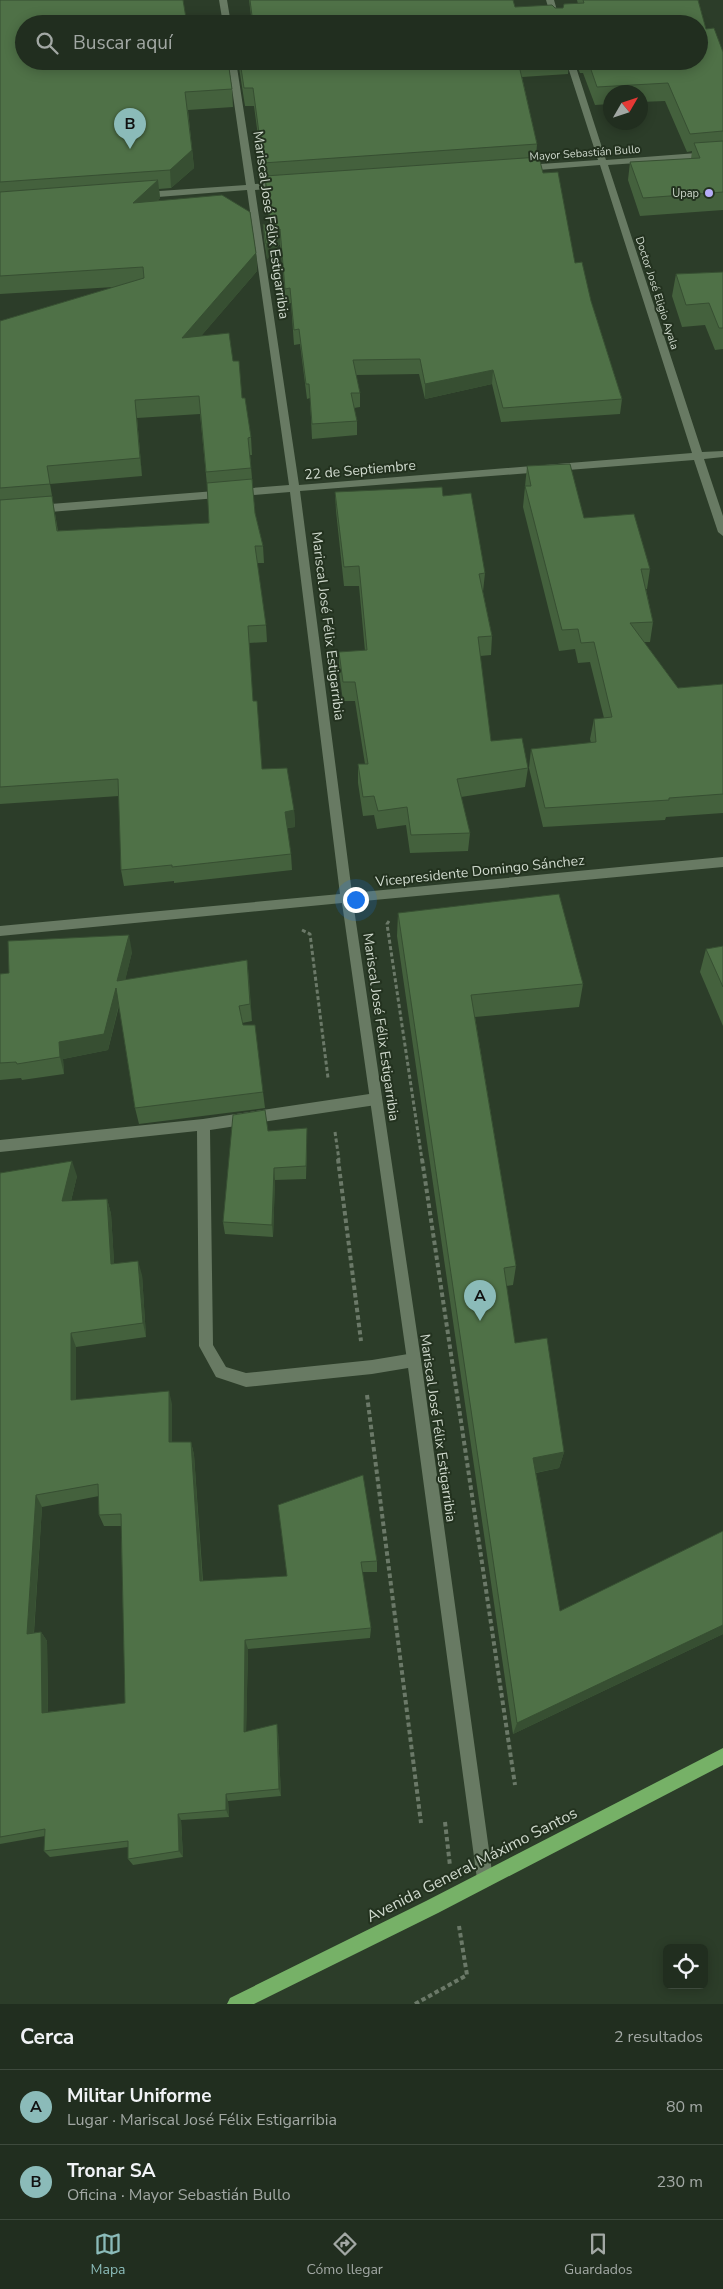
<!DOCTYPE html>
<html lang="es">
<meta charset="utf-8">
<style>
:root{--surface:#212e1f;--page:#293628;--text:#f1f3f6;--muted:#a2a8a4;--line:#3e4a3d;--accent:#8bbbb9}
body{margin:0;font-family:"Nunito Sans",sans-serif;background:var(--page);color:var(--text)}
.controls{position:absolute;right:15px;bottom:15px;display:grid;overflow:hidden;border-radius:8px;box-shadow:0 2px 12px #0003}
.controls button{width:45px;height:45px;display:grid;place-items:center;padding:0;border:0;border-bottom:1px solid var(--line);background:var(--surface);color:var(--text);font:25px sans-serif}
.compass{position:absolute;left:603px;top:85px;width:45px;height:45px;border-radius:50%;background:var(--surface);box-shadow:0 2px 12px #0003;rotate:51deg}
.you{position:absolute;left:355px;top:899px;width:18px;height:18px;margin:-12px;border:4px solid #fff;border-radius:50%;background:#1a73e8;box-shadow:0 0 0 8px #1a73e833}
.badge{display:grid;place-items:center;width:32px;height:32px;border-radius:50%;background:var(--accent);color:#111;font-size:16px;font-weight:700}
.pin{position:absolute;translate:-50% -41px;filter:drop-shadow(0 1px 2px #0008)}
.pin::after{content:'';position:absolute;top:26px;width:18px;height:15px;background:inherit;clip-path:polygon(0 0,100% 0,50% 100%)}
.list{margin:0;padding:0;list-style:none}
h2{display:flex;justify-content:space-between;align-items:center;height:65px;margin:0;padding:0 20px;font-size:21px}
h2 small{font-size:16px;font-weight:400;color:var(--muted)}
.list li{display:grid;grid-template-columns:32px 1fr auto;gap:15px;align-items:center;box-sizing:border-box;height:75px;padding:0 20px;border-top:1px solid var(--line)}
.list b{display:block;font-size:19px;white-space:nowrap}
.list p{margin:0;font-size:16px;white-space:nowrap;color:var(--muted)}
.list em{font-size:16px;font-style:normal;color:var(--muted)}
.icon{flex:none;width:28px;height:28px;fill:none;stroke:currentColor;stroke-width:2;stroke-linecap:round;stroke-linejoin:round}
.map{position:relative;flex:none;width:723px;height:2004px;overflow:hidden}
.search{position:absolute;background:var(--surface);box-shadow:0 2px 12px #0003;left:15px;right:15px;top:15px;height:55px;display:flex;align-items:center;gap:12px;box-sizing:border-box;padding:0 18px;border-radius:28px;color:var(--muted);font-size:19px}
.sheet{height:215px;background:var(--surface)}
nav{display:flex;justify-content:space-around;align-items:center;box-sizing:border-box;height:70px;border-top:1px solid var(--line);background:var(--surface);font-size:14px;color:var(--muted)}
nav a{display:grid;justify-items:center;gap:2px}
nav .on{color:var(--accent)}
.map>svg:first-child{display:block}
</style>
<div class="map">
<svg width="723" height="2004" viewBox="0 0 723 2004">
<rect width="100%" height="100%" fill="#2c3d29"/>
<g fill="none" stroke-linecap="round" stroke-linejoin="round">
<g stroke="#6b7968" stroke-width="3" stroke-dasharray="4 2.5" stroke-linecap="butt">
<polyline points="389,921 387,924 422,1160"/>
<polyline points="302,930 310,934 328,1078"/>
<polyline points="335,1132 339,1160"/>
</g>
<g stroke="#6b7968" stroke-width="4" stroke-dasharray="4.5 3" stroke-linecap="butt">
<polyline points="338,1159 361,1341"/>
<polyline points="422,1159 515,1785"/>
<polyline points="367,1395 421,1823"/>
<polyline points="445,1822 450,1866"/>
<polyline points="415,2004 467,1975 459,1926"/>
</g>
<polygon fill="#687a63" fill-rule="evenodd" points="376,1093 381,1095 382,1099 381,1103 376,1105 210,1130 213,1345 226,1367 246,1373 372,1360 414,1353 419,1355 421,1360 419,1365 414,1367 372,1374 246,1387 216,1377 199,1346 197,1131 0,1152 0,1140 203,1119"/>
<g fill="#687a63" fill-rule="evenodd">
<polygon points="219,0 227,0 231,24 223,24"/>
<polygon points="546,0 554,0 561,24 553,24"/>
<polygon points="228,61 236,61 255,184 282,182 286,185 282,188 255,190 299,485 692,453 600,165 526,171 522,168 526,165 598,160 566,61 574,61 606,160 723,151 723,157 608,165 702,452 723,451 723,457 704,459 723,516 723,536 718,532 694,460 300,491 352,893 723,857 723,867 353,902 421,1360 493,1879 491,1885 485,1887 479,1885 477,1879 407,1360 342,903 0,936 0,926 340,894 290,492 38,513 33,509 38,505 289,485 247,190 145,198 141,195 145,192 246,185"/>
</g>
<polygon fill="#76b167" fill-rule="evenodd" points="723,1748 723,1765 438,1913 254,2004 227,2004 230,1998 426,1901"/>
</g>
<g fill="#44613d" fill-rule="evenodd">
<path d="M0,0L24,24L232,89L233,107L188,110L194,168L171,188L159,189L160,198L158,200L256,253L257,271L201,336L233,361L251,437L252,455H250L255,513L263,546L264,563H257L266,625L267,642L249,643L253,701L262,769L294,810L295,827L287,828L291,854L292,870L174,883V881L124,886L121,870L119,796L0,804V321L114,287L0,294ZM200,414L207,485L209,523L58,531L50,484L142,476L137,418Z"/>
<polygon points="249,0 513,0 515,7 555,8 563,8 578,4 577,0 698,0 706,29 723,52 723,210 640,216 628,180 630,162 691,159 692,151 687,152 665,101 640,102 640,92 610,92 610,104 595,105 583,73 580,73 575,61 699,61 699,24 252,24"/>
<polygon points="238,61 569,61 568,74 522,77 537,144 536,157 543,173 575,263 591,301 622,399 620,414 501,422 492,384 425,399 419,374 356,375 360,393 360,407 354,408 357,421 357,435 312,439 310,398 307,399 300,344 294,345 291,303 286,304 280,244 267,259 264,239 263,224 270,228 265,181 264,181 254,106 245,106"/>
<polygon points="723,272 723,349 715,350 705,325 682,327 672,296 676,274"/>
<polygon points="527,466 584,518 650,569 647,589 646,589 653,622 650,642 644,642 678,688 723,684 723,813 666,817 665,820 543,827 529,768 531,749 591,743 590,739 594,719 604,718 590,662 578,663 575,649 559,651 523,507"/>
<polygon points="335,492 443,496 485,573 483,592 492,636 491,655 480,656 491,741 528,768 525,787 461,797 470,833 468,851 410,853 406,825 377,829 374,815 363,816 358,783 358,764 365,764 355,701 343,701 339,672 339,652 365,651 359,586 344,586 336,511"/>
<polygon points="398,913 583,984 579,1007 475,1017 516,1266 513,1285 506,1286 515,1343 564,1452 559,1468 536,1473 560,1611 723,1531 723,1634 513,1734 397,936"/>
<polygon points="723,946 723,1026 700,972 706,949"/>
<polygon points="132,952 125,980 247,960 252,1021 242,1023 263,1092 265,1108 139,1124 135,1108 119,1006 108,1050 63,1059 64,1074 22,1080 21,1078 0,1080 0,974 9,973"/>
<polygon points="268,1131 307,1142 306,1179 275,1180 273,1237 225,1234 223,1222"/>
<path d="M0,1173L77,1176L71,1201L107,1199L111,1214L114,1263L142,1275L146,1337L76,1347V1399L172,1404V1442H191L194,1455L203,1581L287,1576L278,1505L377,1561V1572H362L371,1628L370,1638L248,1649L246,1731L278,1732L281,1796L228,1801L229,1817L181,1820L183,1857L133,1865L128,1859V1847L50,1857L44,1851L45,1836L0,1844ZM99,1496V1515L104,1526H121L125,1703L48,1712L47,1641L41,1632L34,1633L42,1507Z"/>
</g>
<g fill="#374f32">
<polygon points="192,150 194,168 171,188 170,170"/>
<polygon points="158,180 160,198 135,221 133,203"/>
<polygon points="280,229 280,244 267,259 266,244"/>
<polygon points="256,253 257,271 184,356 182,338"/>
<polygon points="493,370 492,384 425,399 425,384"/>
<polygon points="135,400 137,418 142,476 140,458"/>
<polygon points="294,810 295,827 286,828 285,812"/>
<polygon points="129,935 132,952 121,998 117,981"/>
<polygon points="247,960 249,977 252,1021 250,1004"/>
<polygon points="116,988 119,1004 108,1050 63,1059 64,1074 60,1057 59,1042"/>
<polygon points="72,1161 77,1176 67,1217 62,1201"/>
<polygon points="274,1168 275,1180 273,1237 272,1225"/>
<polygon points="107,1199 111,1214 115,1278 111,1264"/>
<polygon points="138,1261 142,1275 146,1337 143,1323"/>
<polygon points="71,1333 76,1347 76,1413 71,1400"/>
<polygon points="169,1391 172,1404 172,1454 169,1442"/>
<polygon points="191,1442 194,1455 203,1592 200,1581"/>
<polygon points="564,1452 559,1468 529,1474 533,1458"/>
<polygon points="36,1495 42,1507 33,1643 27,1634"/>
<polygon points="723,1625 723,1634 513,1734 517,1723"/>
<polygon points="41,1632 47,1641 48,1721 42,1713"/>
<polygon points="245,1640 248,1649 246,1740 244,1732"/>
<polygon points="277,1724 278,1732 281,1796 279,1789"/>
<polygon points="226,1794 228,1801 229,1817 226,1810"/>
<polygon points="178,1814 181,1820 183,1857 179,1851"/>
</g>
<g fill="#4f7147" stroke="#374f32" fill-rule="evenodd">
<polygon points="0,0 183,0 187,24 24,24 24,61 228,61 232,89 185,92 192,150 170,170 0,182"/>
<polygon points="250,0 513,0 515,7 552,5 555,8 563,8 564,4 584,3 583,0 698,0 706,29 714,28 723,52 723,131 690,134 668,83 597,87 588,61 699,61 699,24 253,24"/>
<polygon points="240,61 518,61 537,144 263,163 253,88 244,88"/>
<polygon points="723,141 723,192 643,198 630,162 700,158 694,143"/>
<polygon points="539,157 543,173 558,172 575,263 582,262 591,301 622,399 503,408 493,370 425,384 420,359 353,360 360,393 351,393 357,421 312,424 309,384 306,384 299,329 294,330 290,288 285,289 280,229 266,244 263,224 271,229 265,176"/>
<polygon points="158,180 133,203 222,195 250,212 256,253 182,338 229,333 233,361 239,361 242,398 245,398 251,437 248,438 251,468 206,472 199,396 135,400 140,458 47,466 50,484 0,488 0,321 144,278 143,267 0,276 0,192"/>
<polygon points="723,272 723,328 719,328 709,303 686,305 676,274"/>
<polygon points="570,464 584,518 634,514 650,569 641,569 653,622 630,623 678,688 723,684 723,794 669,798 669,800 545,808 531,749 596,742 594,719 612,717 594,642 581,643 578,629 562,630 525,486 531,486 527,466"/>
<polygon points="252,479 255,513 263,546 255,546 266,625 248,626 253,701 257,701 262,769 287,768 294,810 285,812 291,854 172,867 172,865 121,870 118,779 0,787 0,500 52,496 57,531 209,523 207,483"/>
<polygon points="442,487 443,496 471,493 485,573 479,574 492,636 478,637 491,741 522,738 528,768 457,779 470,833 411,835 407,807 378,811 374,796 363,797 358,764 368,764 355,682 343,682 339,652 367,650 359,566 344,567 335,492"/>
<polygon points="559,894 583,984 471,995 516,1266 504,1268 515,1343 547,1338 564,1452 533,1458 560,1611 723,1531 723,1625 517,1723 398,913"/>
<polygon points="129,935 117,981 247,960 250,1004 239,1006 243,1025 255,1025 263,1092 135,1108 116,988 104,1034 59,1042 60,1057 17,1064 16,1062 0,1063 0,974 9,973 8,941"/>
<polygon points="723,946 723,987 706,949"/>
<polygon points="265,1110 268,1131 307,1128 306,1166 274,1168 272,1225 223,1222 233,1115"/>
<path d="M72,1161L62,1201L107,1199L111,1264L138,1261L143,1323L71,1333V1400L169,1391V1442H191L200,1581L287,1576L278,1505L363,1475L377,1561L361,1562L371,1628L245,1640L244,1732L277,1724L279,1789L226,1794V1810L178,1814L179,1851L128,1859V1841L44,1851L45,1829L0,1837V1173ZM98,1484L99,1515L121,1514L125,1703L42,1713L41,1632L27,1634L36,1495Z"/>
</g>
<circle fill="#b6acf8" stroke="#23321f" stroke-width="2" cx="709" cy="193" r="5"/>
<g text-anchor="middle" dominant-baseline="central" stroke-width="4" stroke-linejoin="round" paint-order="stroke">
<g font-size="11" fill="#cfd9cd" stroke="#23321f">
<text transform="translate(585 153) rotate(-4)">Mayor Sebastián Bullo</text>
<text transform="translate(657 293) rotate(72)">Doctor José Eligio Ayala</text>
</g>
<g font-size="11" fill="#cfd9cd" stroke="#23321f" text-anchor="end">
<text x="699" y="193">Upap</text>
</g>
<g font-size="14" fill="#cfd9cd" stroke="#23321f">
<text transform="translate(271 225) rotate(82)">Mariscal José Félix Estigarribia</text>
<text transform="translate(360 470) rotate(-5)">22 de Septiembre</text>
<text transform="translate(328 626) rotate(83)">Mariscal José Félix Estigarribia</text>
<text transform="translate(480 871) rotate(-6)">Vicepresidente Domingo Sánchez</text>
<text transform="translate(381 1027) rotate(82)">Mariscal José Félix Estigarribia</text>
<text transform="translate(438 1428) rotate(82)">Mariscal José Félix Estigarribia</text>
</g>
<g font-size="16" fill="#cfd9cd" stroke="#23321f">
<text transform="translate(472 1865) rotate(-27)">Avenida General Máximo Santos</text>
</g>
</g>
</svg>
<div class="controls">
<button><svg class="icon" aria-label="locate" viewBox="0 0 24 24"><circle cx="12" cy="12" r="6"/><path d="M12 2v4M12 18v4M2 12h4M18 12h4"/></svg></button>
</div>
<svg class="compass" viewBox="-18 -18 36 36"><path d="M0-13l5 13h-10z" fill="#e53935"/><path d="M0 13l5-13h-10z" fill="#a2a8a4"/></svg>
<div class="you"></div>
<div class="pin badge" style="left:480px;top:1321px">A</div>
<div class="pin badge" style="left:130px;top:149px">B</div>
<div class="search"><svg class="icon" aria-label="search" viewBox="0 0 24 24"><circle cx="10" cy="10" r="6"/><path d="M15 15l6 6"/></svg>Buscar aquí</div>
</div>
<section class="sheet">
<h2>Cerca<small>2 resultados</small></h2>
<ul class="list">
<li><span class="badge">A</span><div><b>Militar Uniforme</b><p>Lugar · Mariscal José Félix Estigarribia</p></div><em>80 m</em></li>
<li><span class="badge">B</span><div><b>Tronar SA</b><p>Oficina · Mayor Sebastián Bullo</p></div><em>230 m</em></li>
</ul>
</section>
<nav>
<a class="on"><svg class="icon" aria-label="map" viewBox="0 0 24 24"><path d="M3 6l6-2 6 2 6-2v14l-6 2-6-2-6 2zM9 4v14M15 6v14"/></svg>Mapa</a>
<a><svg class="icon" aria-label="directions" viewBox="0 0 24 24"><path d="M12 3l9 9-9 9-9-9zM9 14v-3h6M13 9l2 2-2 2"/></svg>Cómo llegar</a>
<a><svg class="icon" aria-label="saved" viewBox="0 0 24 24"><path d="M7 4h10v16l-5-4-5 4z"/></svg>Guardados</a>
</nav>
